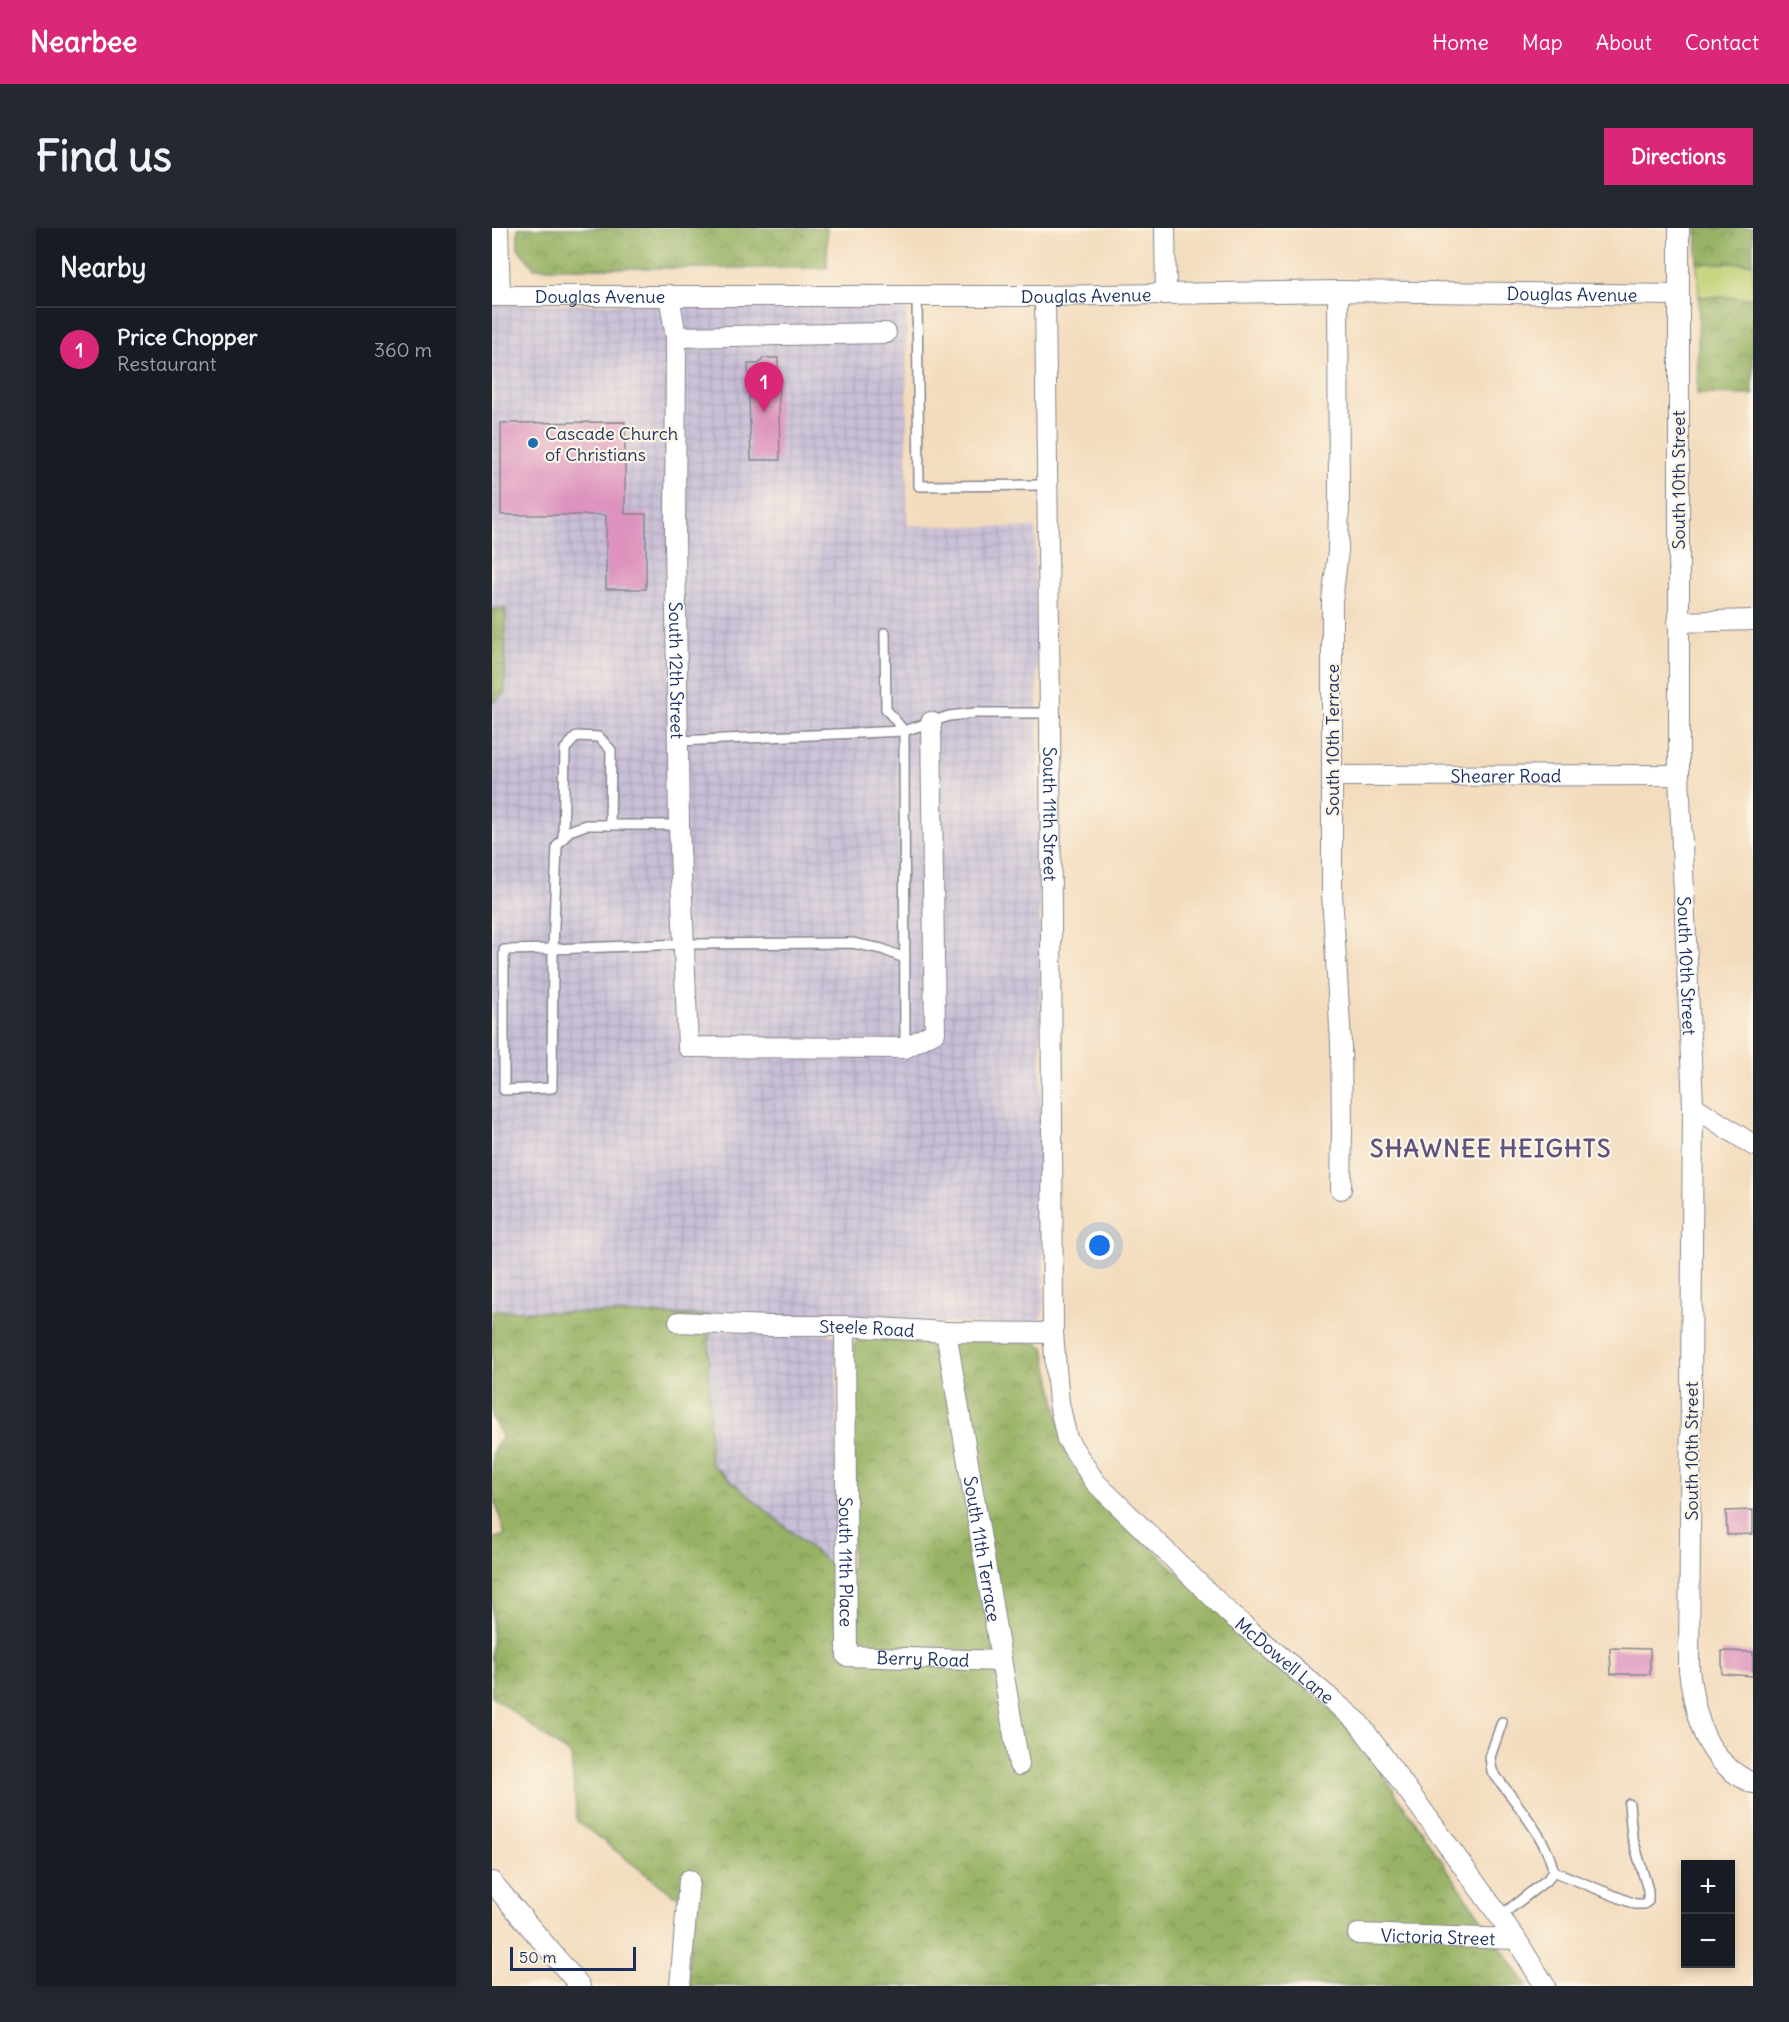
<!DOCTYPE html>
<meta charset="utf-8">
<style>
:root{--surface:#171b24;--page:#242831;--text:#f1f3f6;--muted:#9ea1a6;--line:#363941;--accent:#db2777}
body{margin:0;font-family:Delius,sans-serif;background:var(--page);color:var(--text)}
.controls{position:absolute;right:18px;bottom:18px;display:grid;overflow:hidden;border-radius:0px;box-shadow:0 3px 9px #0003}
.controls button{width:54px;height:54px;display:grid;place-items:center;padding:0;border:0;border-bottom:2px solid var(--line);background:var(--surface);color:var(--text);font:30px sans-serif}
.scale{position:absolute;left:18px;bottom:15px;width:126px;box-sizing:border-box;padding-left:6px;border:3px solid #1b2f5e;border-top:0;font-size:16px;line-height:21px;white-space:nowrap;color:#1b2f5e;-webkit-text-stroke:4px #fcf5e5;paint-order:stroke}
.you{position:absolute;left:608px;top:1018px;width:21px;height:21px;margin:-15px;border:4px solid #fff;border-radius:50%;background:#1a73e8;box-shadow:0 0 0 9px #1a73e833}
.badge{display:grid;place-items:center;width:39px;height:39px;border-radius:50%;background:var(--accent);color:#fff;font-size:20px;font-weight:700}
.pin{position:absolute;translate:-50% -50px;filter:drop-shadow(0 2px 3px #0008)}
.pin::after{content:'';position:absolute;top:32px;width:21px;height:18px;background:inherit;clip-path:polygon(0 0,100% 0,50% 100%)}
.list{margin:0;padding:0;list-style:none}
h2{display:flex;justify-content:space-between;align-items:center;height:78px;margin:0;padding:0 24px;font-size:26px}
h2 small{font-size:20px;font-weight:400;color:var(--muted)}
.list li{display:grid;grid-template-columns:39px 1fr auto;gap:18px;align-items:center;box-sizing:border-box;height:84px;padding:0 24px;border-top:2px solid var(--line)}
.list b{display:block;font-size:22px;white-space:nowrap}
.list p{margin:0;font-size:20px;white-space:nowrap;color:var(--muted)}
.list em{font-size:20px;font-style:normal;color:var(--muted)}
.map{position:relative;flex:none;width:1261px;height:1758px;overflow:hidden;border-radius:0px}
header{display:flex;align-items:center;gap:36px;box-sizing:border-box;height:84px;padding:0 30px;background:var(--accent);color:#fff}
header strong{font-size:28px}
nav{display:flex;gap:33px;margin-inline-start:auto;font-size:21px}
.intro{display:flex;align-items:center;justify-content:space-between;box-sizing:border-box;height:144px;padding:0 36px}
h1{margin:0;font-size:42px}
.button{padding:15px 27px;border-radius:0px;background:var(--accent);color:#fff;font-size:21px;font-weight:700}
main{display:flex;gap:36px;padding:0 36px}
aside{flex:1;background:var(--surface);border-radius:0px;box-shadow:0 3px 9px #0003}
.map>svg:first-child{display:block}
</style>
<header>
<strong>Nearbee</strong>
<nav><a>Home</a><a>Map</a><a>About</a><a>Contact</a></nav>
</header>
<div class="intro"><h1>Find us</h1><a class="button">Directions</a></div>
<main>
<aside>
<h2>Nearby<small></small></h2>
<ul class="list">
<li><span class="badge">1</span><div><b>Price Chopper</b><p>Restaurant</p></div><em>360 m</em></li>
</ul>
</aside>
<div class="map">
<svg width="1261" height="1758" viewBox="0 0 1261 1758">
<defs>
<pattern id="industrial-grid" width="8" height="8" patternUnits="userSpaceOnUse" patternTransform="scale(1.5)"><rect width="8" height="8" fill="#c9bfd7"/><path d="M0 4h8M4 0v8" fill="none" stroke="#aca4bb"/></pattern>
<pattern id="forest-crowns" width="20" height="18" patternUnits="userSpaceOnUse" patternTransform="scale(1.5)"><rect width="20" height="18" fill="#98b265"/><path d="M2 6a3 3 0 1 1 6 0M12 15a3 3 0 1 1 6 0" fill="none" stroke="#7b9156"/></pattern>
</defs>
<rect width="100%" height="100%" fill="#fcf5e5"/>
<filter id="ink" filterUnits="userSpaceOnUse"><feTurbulence type="fractalNoise" baseFrequency=".0167" numOctaves="2"/><feDisplacementMap in="SourceGraphic" scale="12" xChannelSelector="R" yChannelSelector="G"/><feConvolveMatrix kernelMatrix="1 2 1 2 8 2 1 2 1" color-interpolation-filters="sRGB"/></filter>
<filter id="wash" filterUnits="userSpaceOnUse"><feTurbulence type="fractalNoise" baseFrequency=".008" numOctaves="4" result="noise"/><feDisplacementMap in="SourceGraphic" scale="24" xChannelSelector="R" yChannelSelector="G"/><feGaussianBlur stdDeviation="1.35" result="paint"/><feColorMatrix in="noise" values="0 0 0 0 0 0 0 0 0 0 0 0 0 0 0 0 0 1.4 0 .05"/><feComposite in="paint" operator="in"/></filter>
<g filter="url(#wash)">
<rect width="100%" height="100%" fill="#f3dcbd"/>
<g fill="url(#industrial-grid)">
<polygon points="0,76 414,77 415,297 543,300 552,1081 550,1088 543,1095 533,1097 0,1082 0,475 13,464 14,382 0,381"/>
<polygon points="218,1102 335,1105 344,1109 348,1341 342,1340 218,1235"/>
</g>
<polygon fill="#c0d073" stroke="#6e8068" stroke-width="1.5" points="1205,35 1261,35 1261,70 1207,69"/>
<g fill="url(#forest-crowns)" stroke="#5a7062" stroke-width="1.5">
<polygon points="26,0 335,0 335,40 42,40 26,20"/>
<rect x="1205" y="0" width="56" height="35"/>
<polygon points="1207,69 1261,70 1261,167 1205,166"/>
<polygon points="0,381 14,381 13,465 0,475"/>
<polygon points="0,1082 217,1088 218,1235 342,1340 360,1342 362,1118 365,1112 381,1105 544,1115 552,1119 574,1224 585,1245 618,1283 859,1500 1035,1758 194,1758 201,1675 179,1665 85,1593 79,1528 0,1468 0,1311 13,1307 0,1262 0,1224 11,1209 0,1190"/>
</g>
<g id="blocks">
<g fill="#dd93bd">
<polygon points="271,130 286,130 288,232 259,232 256,136 267,136"/>
<polygon points="133,194 133,286 154,286 154,361 114,361 114,287 9,287 9,195"/>
<polygon points="1261,1282 1261,1306 1235,1307 1234,1283"/>
<polygon points="1118,1420 1158,1421 1158,1446 1119,1446"/>
<polygon points="1230,1423 1261,1424 1261,1448 1230,1446"/>
</g>
</g>
</g>
<g filter="url(#ink)">
<use href="#blocks" fill-opacity="0" stroke="#87868e" stroke-width="1.5"/>
<g fill="none" stroke-linecap="round" stroke-linejoin="round">
<g stroke="#87868e" stroke-width="12">
<g id="service">
<polyline points="425,68 427,258 555,257"/>
<polyline points="393,405 394,481 412,503 413,819"/>
<polyline points="186,513 412,503 457,488 483,485 558,485"/>
<polyline points="187,597 94,597 77,603 65,618 61,721 191,716 360,715 390,721 412,730"/>
<polyline points="71,611 73,521 85,508 107,509 119,522 118,597"/>
<polygon points="61,721 60,860 12,862 12,722"/>
<polyline points="1061,1643 1143,1676 1152,1676 1156,1673 1156,1662 1140,1608 1137,1576"/>
<path d="M1007,1689L1056,1651L1061,1643C1057,1612 1019,1569 1000,1543L998,1529L1010,1494"/>
</g>
</g>
<g stroke="#87868e" stroke-width="22">
<g id="minor">
<polyline points="6,0 8,68"/>
<polyline points="673,0 674,66"/>
<path id="s1" d="M1187,0V547L1201,878L1197,1442C1203,1489 1213,1535 1261,1555"/>
<polyline points="846,63 847,273 846,323 840,373 840,665 849,815 850,901 849,961"/>
<path id="s2" d="M177,67L184,109L183,311L187,597L196,819L413,820L443,804L439,494"/>
<path id="s3" d="M0,68H553L846,63L1186,67"/>
<path id="s4" d="M553,68L558,485L561,1105L567,1175L575,1211L603,1254L737,1385L866,1494L1024,1711L1053,1758"/>
<polyline points="184,109 394,105"/>
<polyline points="1186,394 1261,392"/>
<path id="s5" d="M840,548L1187,547"/>
<polyline points="1201,878 1261,917"/>
<path id="s6" d="M187,1094L275,1098H353L454,1104L561,1105"/>
<path id="s7" d="M353,1098L355,1428L509,1433"/>
<path id="s8" d="M454,1104L527,1537"/>
<polyline points="0,1654 88,1758"/>
<path id="s9" d="M866,1706L1024,1711"/>
<polyline points="188,1758 197,1652"/>
</g>
</g>
<use href="#service" stroke="#fff" stroke-width="9"/>
<use href="#minor" stroke="#fff" stroke-width="20"/>
</g>
</g>
<circle fill="#1f6fb2" stroke="#fcf5e5" stroke-width="2" cx="41" cy="215" r="6"/>
<g text-anchor="middle" dominant-baseline="central" stroke-width="4.5" stroke-linejoin="round" paint-order="stroke">
<g font-size="18" fill="#1b2f5e" stroke="#fcf5e5">
<text stroke="none"><textPath href="#s3" startOffset="1080">Douglas Avenue</textPath></text>
<text stroke="none"><textPath href="#s3" startOffset="594">Douglas Avenue</textPath></text>
<text stroke="none"><textPath href="#s3" startOffset="108">Douglas Avenue</textPath></text>
<text transform="translate(1186 252) rotate(-90)">South 10th Street</text>
<text stroke="none"><textPath href="#s2" startOffset="376">South 12th Street</textPath></text>
<text transform="translate(840 512) rotate(-90)">South 10th Terrace</text>
<text stroke="none"><textPath href="#s5" startOffset="174">Shearer Road</textPath></text>
<text stroke="none"><textPath href="#s4" startOffset="518">South 11th Street</textPath></text>
<text stroke="none"><textPath href="#s1" startOffset="738">South 10th Street</textPath></text>
<text stroke="none"><textPath href="#s6" startOffset="188">Steele Road</textPath></text>
<text transform="translate(1199 1223) rotate(-90)">South 10th Street</text>
<text stroke="none"><textPath href="#s8" startOffset="220">South 11th Terrace</textPath></text>
<text stroke="none"><textPath href="#s7" startOffset="236">South 11th Place</textPath></text>
<text stroke="none"><textPath href="#s7" startOffset="406">Berry Road</textPath></text>
<text stroke="none"><textPath href="#s4" startOffset="1456">McDowell Lane</textPath></text>
<text stroke="none"><textPath href="#s9" startOffset="80">Victoria Street</textPath></text>
</g>
<g font-size="18" fill="#1b2f5e" stroke="#fcf5e5" text-anchor="start">
<text x="53" y="205">Cascade Church<tspan x="53" dy="21">of Christians</tspan></text>
</g>
<g font-size="24" font-weight="bold" letter-spacing="1.5" fill="#5f527f" stroke="#fcf5e5">
<text x="999" y="920">SHAWNEE HEIGHTS</text>
</g>
</g>
</svg>
<div class="controls">
<button>+</button>
<button>−</button>
</div>
<div class="scale">50 m</div>
<div class="you"></div>
<div class="pin badge" style="left:272px;top:184px">1</div>
</div>
</main>
